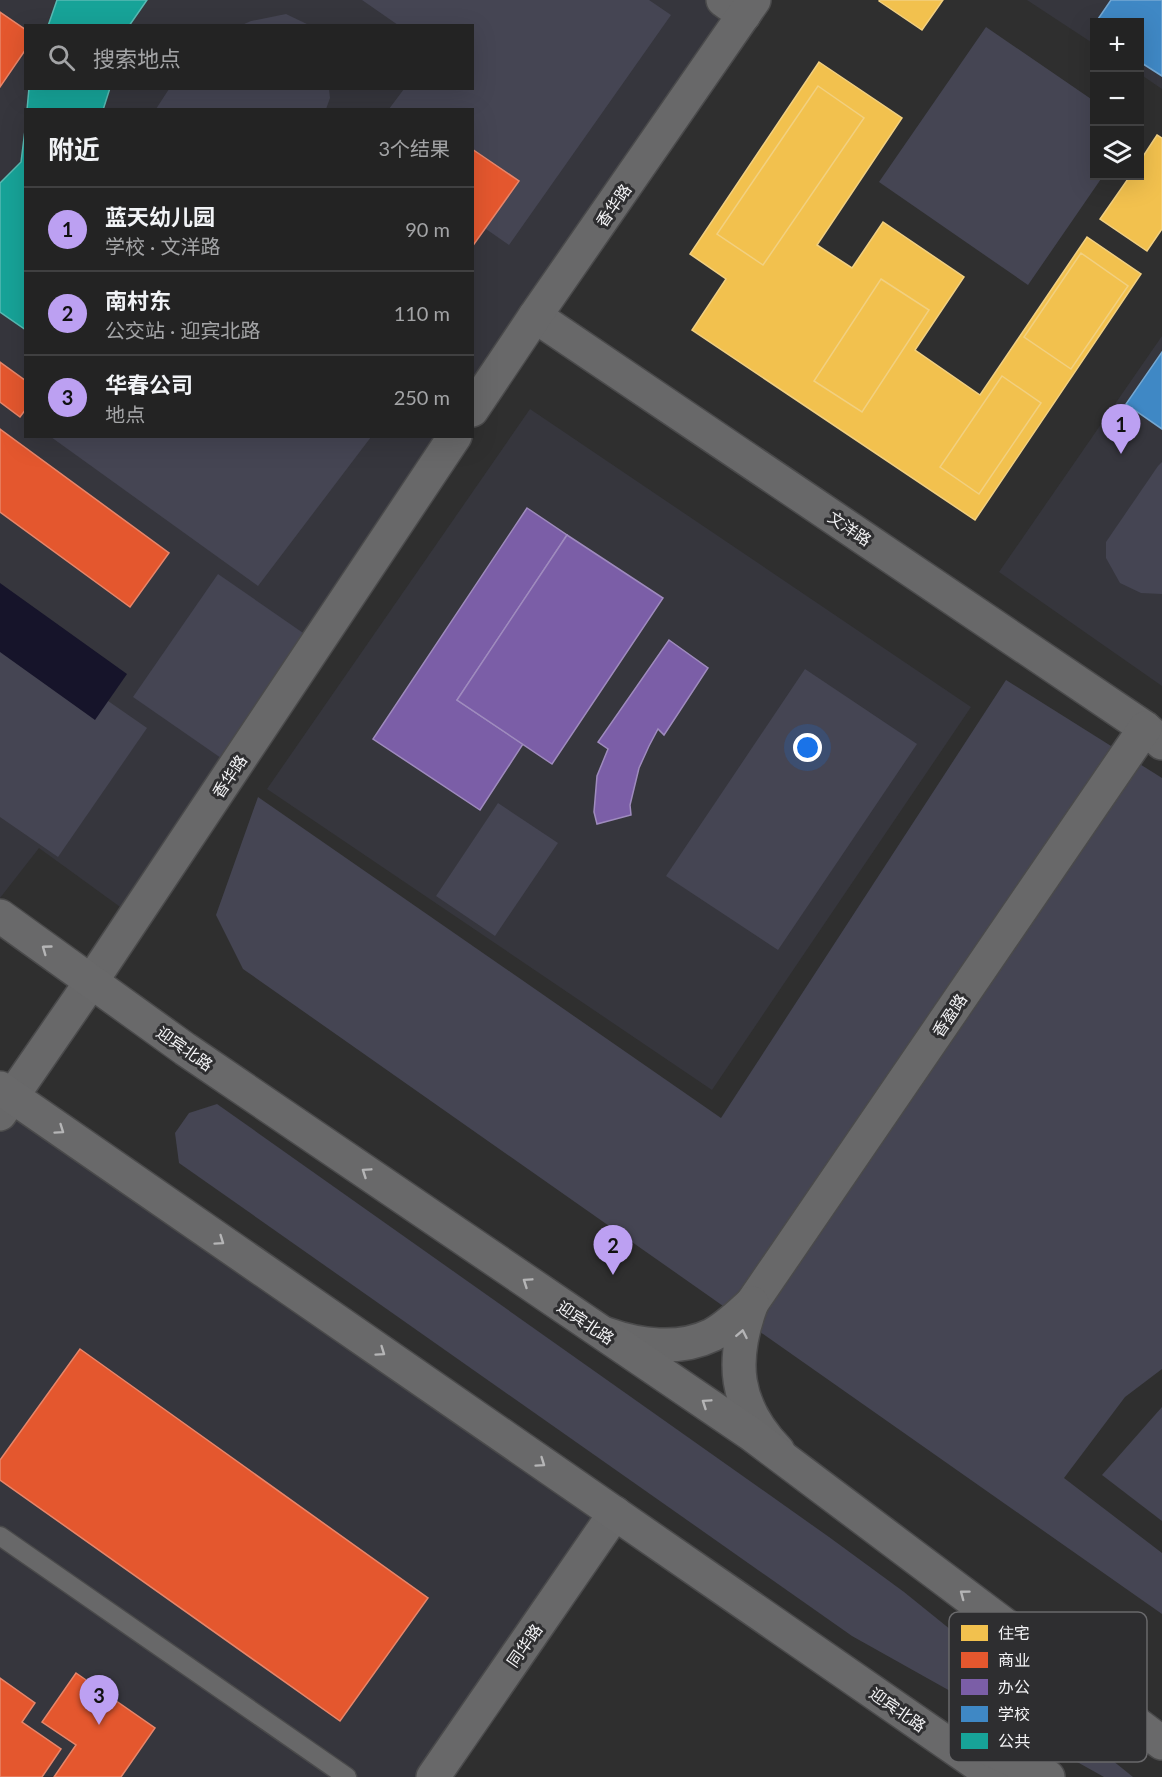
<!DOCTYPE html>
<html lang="zh">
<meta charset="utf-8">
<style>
:root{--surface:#232323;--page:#2b2b2b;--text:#f1f3f6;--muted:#a3a4a6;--line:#404041;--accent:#bca0f2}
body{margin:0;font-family:Lato,"Noto Sans SC",sans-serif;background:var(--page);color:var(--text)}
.controls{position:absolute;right:18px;top:18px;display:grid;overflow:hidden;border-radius:0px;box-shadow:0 6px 24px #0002}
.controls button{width:54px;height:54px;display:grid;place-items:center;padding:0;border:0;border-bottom:2px solid var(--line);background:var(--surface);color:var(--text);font:30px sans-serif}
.you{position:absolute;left:808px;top:748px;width:21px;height:21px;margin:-15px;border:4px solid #fff;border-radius:50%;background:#1a73e8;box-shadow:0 0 0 9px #1a73e833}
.badge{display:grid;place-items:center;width:39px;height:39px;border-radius:50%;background:var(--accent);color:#111;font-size:20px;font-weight:700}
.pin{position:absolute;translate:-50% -50px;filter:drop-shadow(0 2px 3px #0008)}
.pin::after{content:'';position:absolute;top:32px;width:21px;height:18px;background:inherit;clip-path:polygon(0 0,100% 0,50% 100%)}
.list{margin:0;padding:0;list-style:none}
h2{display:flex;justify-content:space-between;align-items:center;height:78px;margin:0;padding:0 24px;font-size:26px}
h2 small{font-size:20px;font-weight:400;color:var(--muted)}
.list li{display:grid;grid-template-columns:39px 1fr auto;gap:18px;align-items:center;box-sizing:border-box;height:84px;padding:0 24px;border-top:2px solid var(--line)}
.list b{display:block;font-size:22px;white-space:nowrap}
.list p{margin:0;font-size:20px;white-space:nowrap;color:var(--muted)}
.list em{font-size:20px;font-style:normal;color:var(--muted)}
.icon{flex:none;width:33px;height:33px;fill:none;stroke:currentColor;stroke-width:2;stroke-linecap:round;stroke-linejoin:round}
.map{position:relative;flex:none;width:1162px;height:1777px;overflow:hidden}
.search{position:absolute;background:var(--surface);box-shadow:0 6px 24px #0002;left:24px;top:24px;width:450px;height:66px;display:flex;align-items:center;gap:15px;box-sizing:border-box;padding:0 21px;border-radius:0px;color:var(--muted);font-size:22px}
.panel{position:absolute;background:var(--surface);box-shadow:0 6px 24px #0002;left:24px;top:108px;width:450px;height:330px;border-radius:0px}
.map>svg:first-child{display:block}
</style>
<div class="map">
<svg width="1162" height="1777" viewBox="0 0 1162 1777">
<rect width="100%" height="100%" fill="#2f2f2f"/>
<g fill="#36363d" fill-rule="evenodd">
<path d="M0,0H722L744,15L473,409L472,110H26V436L454,437L134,917L39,848L0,898ZM26,26H472V88H26Z"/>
<polygon points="1027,0 1162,0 1162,89 1140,74 1140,22 1094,22 1094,44"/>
<polygon points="1162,336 1162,686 999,572"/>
<polygon points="530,409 971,707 712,1090 267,789"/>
<polygon points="13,1097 614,1514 433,1777 0,1777 0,1116"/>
</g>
<g fill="#454553">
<polygon points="362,0 649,0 671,15 509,245 473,220 472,110 389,109 404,89 472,88 472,26 398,25"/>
<polygon points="286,14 309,25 242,25 251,21"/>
<polygon points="986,27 1094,101 1094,176 1103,176 1028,285 879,182"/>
<polygon points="169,89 329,89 330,98 326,109 156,109"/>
<polygon points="51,437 371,437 258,586"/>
<polygon points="1162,462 1162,594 1141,593 1120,583 1106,558 1106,542 1158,466"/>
<polygon points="218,574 306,635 221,758 133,697"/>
<polygon points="0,626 147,728 58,857 0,817"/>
<polygon points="805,669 917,744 778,950 666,876"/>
<polygon points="1006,680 1162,778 1162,1369 1125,1397 1064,1478 1162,1553 1162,1614 243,969 216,915 258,797 721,1118"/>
<polygon points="498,803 558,843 495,936 436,896"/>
<polygon points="217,1104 829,1537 904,1592 1133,1777 1104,1777 852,1636 179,1163 175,1133 189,1113"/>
<polygon points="1162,1407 1162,1521 1102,1475"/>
</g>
<polygon fill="#16142a" points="0,583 127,674 95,720 0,652"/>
<g fill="#f2c14e" stroke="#f2d080" stroke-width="1.5">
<polygon points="880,0 943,0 922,30 879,1"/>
<polygon points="819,62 902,118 817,245 852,268 883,222 964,277 915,350 980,395 1087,237 1141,274 975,520 692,330 726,279 690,254"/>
<polygon points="818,86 864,118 763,265 717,234"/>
<polygon points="1157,135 1162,138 1162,229 1147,251 1100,219 1130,176 1140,176 1140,161"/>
<polygon points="1081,253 1128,286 1071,369 1024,337"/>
<polygon points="881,279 929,310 862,412 814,381"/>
<polygon points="1002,376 1041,403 979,494 940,467"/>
</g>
<g fill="#e4572e" stroke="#e8866a" stroke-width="1.5">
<polygon points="0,12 26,30 26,49 0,87"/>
<polygon points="472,149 519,181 472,247"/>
<polygon points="0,362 26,381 26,409 20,417 0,402"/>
<polygon points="0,429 169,553 130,607 0,512"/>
<polygon points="80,1349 428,1598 340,1721 0,1480 0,1460"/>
<polygon points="76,1673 155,1728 121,1777 54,1777 76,1745 42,1722"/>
<polygon points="0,1678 35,1703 22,1722 61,1749 42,1777 0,1777"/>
</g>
<g fill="#7b5ea7" stroke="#9f8bbe" stroke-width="1.5">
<polygon points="527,508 567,535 457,700 523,744 480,810 373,739"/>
<polygon points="567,535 663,598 552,764 457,700"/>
<polygon points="669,640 708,668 664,735 658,729 649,746 639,768 630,805 631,815 597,824 594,812 597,776 608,749 598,742"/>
</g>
<g fill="#3f88c5" stroke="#75a8d3" stroke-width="1.5">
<polygon points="1111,0 1162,0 1162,76 1140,62 1140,22 1096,22"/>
<polygon points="1162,352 1162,429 1126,404"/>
</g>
<g fill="#17a398" stroke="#59bbb4" stroke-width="1.5">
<polygon points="57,0 147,0 129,26 48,26"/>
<polygon points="29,88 110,88 103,110 27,110"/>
<polygon points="26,122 26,330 0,312 0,183 21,162"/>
</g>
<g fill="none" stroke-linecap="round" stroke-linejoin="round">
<g stroke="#4a4a4b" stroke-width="21">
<polyline id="service" points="0,1536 347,1777"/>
</g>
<g stroke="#4a4a4b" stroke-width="36">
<g id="minor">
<polyline points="723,0 744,15"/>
<polyline points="535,316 1145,728 1162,743"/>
<polyline points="752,1303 1145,728"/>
<path d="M606,1334C639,1346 679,1351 712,1335C727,1327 740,1314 752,1303C730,1361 734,1405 778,1451"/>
<polyline points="433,1777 615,1513"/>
</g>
</g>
<g stroke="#4a4a4b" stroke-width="36">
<g id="tertiary">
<polyline points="472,410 535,316 754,0"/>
<polyline points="0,1114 91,982 455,436"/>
</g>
</g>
<g stroke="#4a4a4b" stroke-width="36">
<g id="primary">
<polyline points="0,916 185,1049 751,1434 1162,1743"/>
<polyline points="0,1088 996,1777"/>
<polyline points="970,1740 1048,1777"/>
</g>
</g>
<use href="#service" stroke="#686869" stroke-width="18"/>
<use href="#minor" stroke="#686869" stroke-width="33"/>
<use href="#tertiary" stroke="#686869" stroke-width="33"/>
<use href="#primary" stroke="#69696a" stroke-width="33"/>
</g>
<defs><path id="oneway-chevron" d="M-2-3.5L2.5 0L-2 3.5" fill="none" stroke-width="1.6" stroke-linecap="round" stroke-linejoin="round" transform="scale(1.5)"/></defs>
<g stroke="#b5b5b6">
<use href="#oneway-chevron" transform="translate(46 949) rotate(-144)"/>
<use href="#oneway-chevron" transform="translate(60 1130) rotate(35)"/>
<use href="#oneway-chevron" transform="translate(366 1172) rotate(-146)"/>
<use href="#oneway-chevron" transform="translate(220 1241) rotate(35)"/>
<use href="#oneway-chevron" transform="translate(527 1282) rotate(-146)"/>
<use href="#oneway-chevron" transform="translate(381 1352) rotate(35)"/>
<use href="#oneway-chevron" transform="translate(706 1403) rotate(-146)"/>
<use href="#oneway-chevron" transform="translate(541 1463) rotate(35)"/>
<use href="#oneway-chevron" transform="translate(964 1594) rotate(-143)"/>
</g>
<use stroke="#b4b4b6" href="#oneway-chevron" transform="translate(742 1334) rotate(-79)"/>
<g text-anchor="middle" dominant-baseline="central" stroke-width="6" stroke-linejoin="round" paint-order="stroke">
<g font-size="16" fill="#f3f3f5" stroke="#2e2e30">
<text transform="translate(613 205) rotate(-55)">香华路</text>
<text transform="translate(850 528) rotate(34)">文洋路</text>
<text transform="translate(229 776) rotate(-56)">香华路</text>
<text transform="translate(949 1015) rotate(-56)">香盈路</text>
<text transform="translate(185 1048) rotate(35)">迎宾北路</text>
<text transform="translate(586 1322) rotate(34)">迎宾北路</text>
<text transform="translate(524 1645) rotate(-55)">同华路</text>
<text transform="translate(898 1709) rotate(35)">迎宾北路</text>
</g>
</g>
<rect x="949" y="1612" width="198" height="150" rx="9" fill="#2e2e30" stroke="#69696b" stroke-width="1.5"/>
<rect x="961" y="1625" width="27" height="16" fill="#f2c14e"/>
<rect x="961" y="1652" width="27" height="16" fill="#e4572e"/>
<rect x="961" y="1679" width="27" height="16" fill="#7b5ea7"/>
<rect x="961" y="1706" width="27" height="16" fill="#3f88c5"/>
<rect x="961" y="1733" width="27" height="16" fill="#17a398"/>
<g font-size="16" fill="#f3f3f5">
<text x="998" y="1639">住宅</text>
<text x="998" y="1666">商业</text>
<text x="998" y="1693">办公</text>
<text x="998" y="1720">学校</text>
<text x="998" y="1747">公共</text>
</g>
</svg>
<div class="controls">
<button>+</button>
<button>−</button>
<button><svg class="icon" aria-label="layers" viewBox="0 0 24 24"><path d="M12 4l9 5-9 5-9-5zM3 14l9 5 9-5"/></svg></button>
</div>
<div class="you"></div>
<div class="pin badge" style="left:1121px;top:454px">1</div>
<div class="pin badge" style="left:613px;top:1275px">2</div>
<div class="pin badge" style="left:99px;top:1725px">3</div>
<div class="search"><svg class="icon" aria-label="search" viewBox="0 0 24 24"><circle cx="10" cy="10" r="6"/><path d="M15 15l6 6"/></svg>搜索地点</div>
<section class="panel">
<h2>附近<small>3个结果</small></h2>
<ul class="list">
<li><span class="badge">1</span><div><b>蓝天幼儿园</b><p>学校 · 文洋路</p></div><em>90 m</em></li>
<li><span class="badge">2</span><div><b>南村东</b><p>公交站 · 迎宾北路</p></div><em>110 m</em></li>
<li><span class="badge">3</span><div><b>华春公司</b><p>地点</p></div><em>250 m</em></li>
</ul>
</section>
</div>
